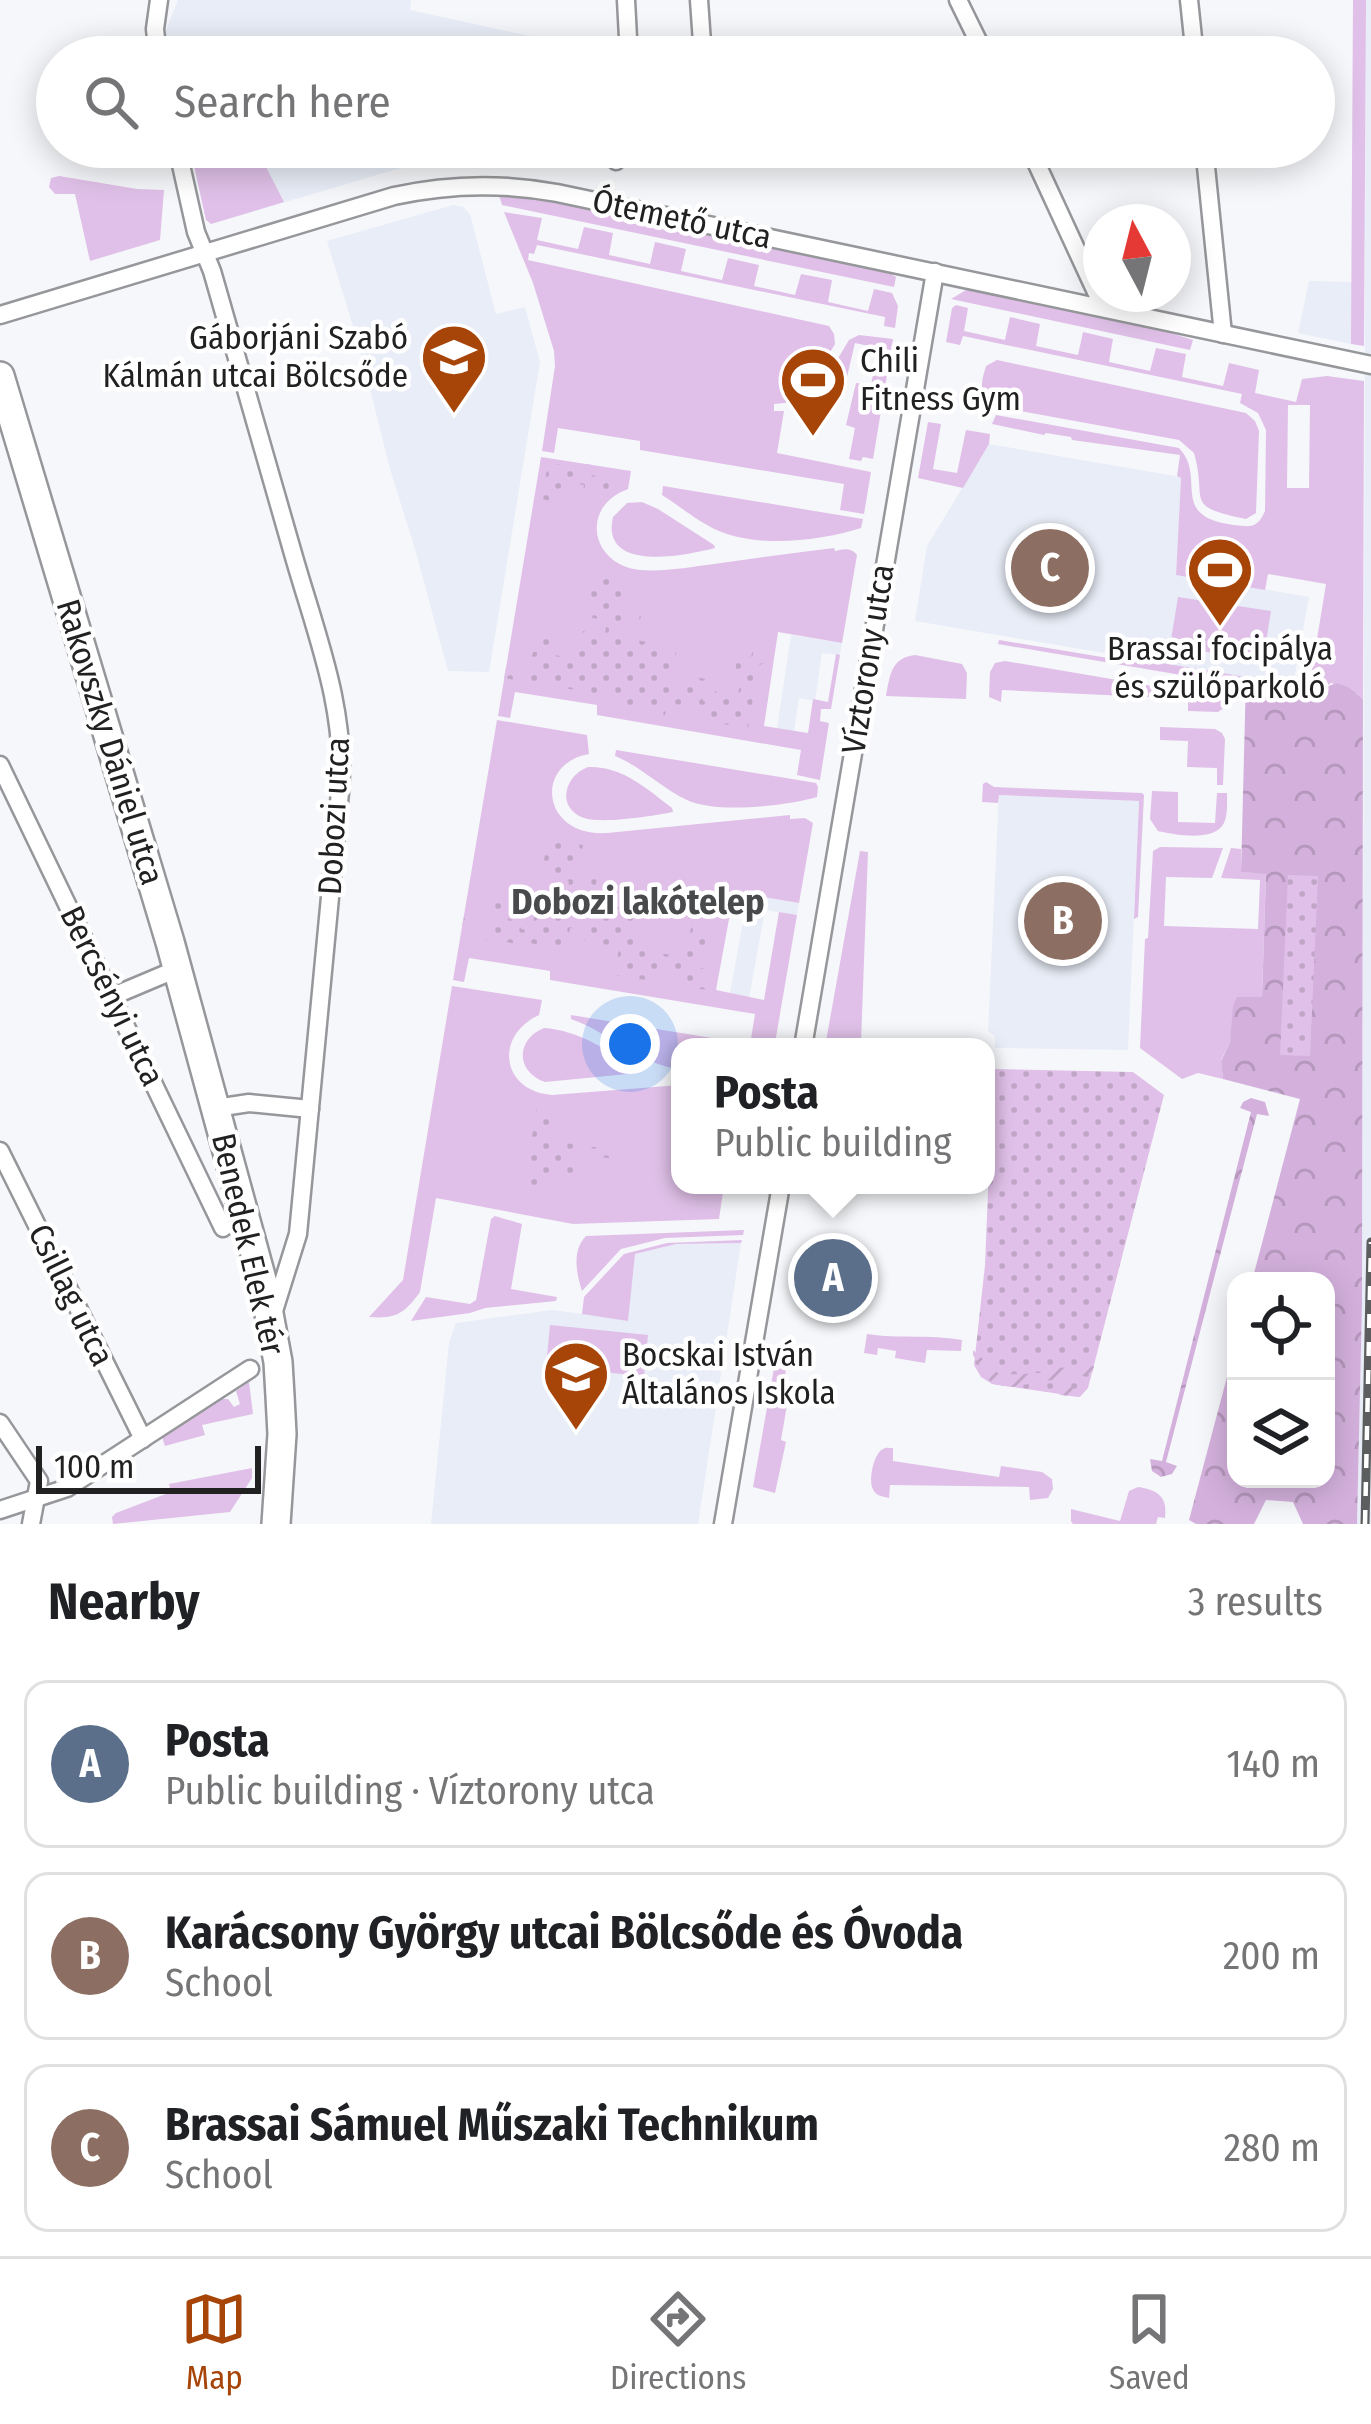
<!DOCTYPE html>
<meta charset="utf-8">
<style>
:root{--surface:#fff;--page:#f6f6f6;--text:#202124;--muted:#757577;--line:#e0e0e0;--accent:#a74509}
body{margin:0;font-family:"Fira Sans Condensed",sans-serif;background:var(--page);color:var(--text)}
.controls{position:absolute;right:36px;bottom:36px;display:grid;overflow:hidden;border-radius:24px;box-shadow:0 6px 30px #0003}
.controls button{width:108px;height:108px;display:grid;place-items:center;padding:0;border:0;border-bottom:3px solid var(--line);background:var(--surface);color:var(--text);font:60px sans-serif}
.compass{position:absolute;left:1083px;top:204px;width:108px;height:108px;border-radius:50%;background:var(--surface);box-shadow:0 6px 30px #0003;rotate:353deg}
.scale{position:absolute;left:36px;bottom:30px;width:225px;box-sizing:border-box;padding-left:12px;border:6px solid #212122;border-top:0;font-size:33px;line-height:42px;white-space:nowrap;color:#212122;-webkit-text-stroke:9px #fff;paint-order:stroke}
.you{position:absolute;left:630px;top:1044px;width:42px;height:42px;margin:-30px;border:9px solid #fff;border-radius:50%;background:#1a73e8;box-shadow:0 0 0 18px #1a73e833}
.badge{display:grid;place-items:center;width:78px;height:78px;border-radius:50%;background:var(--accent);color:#fff;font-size:39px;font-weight:700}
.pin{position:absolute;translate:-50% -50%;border:6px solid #fff;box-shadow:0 3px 12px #0006}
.popup{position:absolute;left:671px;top:1038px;width:324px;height:156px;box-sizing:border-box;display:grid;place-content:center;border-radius:24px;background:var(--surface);filter:drop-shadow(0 3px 9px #0005);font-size:39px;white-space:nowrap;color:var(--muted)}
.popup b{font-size:45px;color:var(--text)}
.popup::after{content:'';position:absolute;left:50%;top:100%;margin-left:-24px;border:24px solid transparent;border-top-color:var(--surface)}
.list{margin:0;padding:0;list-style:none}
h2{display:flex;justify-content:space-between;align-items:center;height:156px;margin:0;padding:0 48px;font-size:51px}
h2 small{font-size:39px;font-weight:400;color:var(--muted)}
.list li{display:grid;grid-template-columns:78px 1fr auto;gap:36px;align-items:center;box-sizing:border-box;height:168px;margin:0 24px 24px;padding:0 24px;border:3px solid var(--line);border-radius:24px}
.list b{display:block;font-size:45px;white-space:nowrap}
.list p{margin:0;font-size:39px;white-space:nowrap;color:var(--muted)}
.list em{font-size:39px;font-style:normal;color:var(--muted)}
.icon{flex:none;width:66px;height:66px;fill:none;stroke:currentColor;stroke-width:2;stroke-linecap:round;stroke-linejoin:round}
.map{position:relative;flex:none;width:1371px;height:1524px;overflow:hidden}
.search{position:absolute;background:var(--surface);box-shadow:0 6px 30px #0003;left:36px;right:36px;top:36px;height:132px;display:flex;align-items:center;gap:30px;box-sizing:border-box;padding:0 42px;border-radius:66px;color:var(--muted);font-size:45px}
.sheet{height:732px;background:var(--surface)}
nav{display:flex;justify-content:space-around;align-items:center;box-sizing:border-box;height:168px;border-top:3px solid var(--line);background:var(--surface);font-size:33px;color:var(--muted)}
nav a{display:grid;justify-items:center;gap:6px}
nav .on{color:var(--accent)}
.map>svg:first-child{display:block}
</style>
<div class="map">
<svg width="1371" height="1524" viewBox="0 0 1371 1524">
<defs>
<pattern id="forest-crowns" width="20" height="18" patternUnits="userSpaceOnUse" patternTransform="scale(3)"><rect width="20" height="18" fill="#d4b1dd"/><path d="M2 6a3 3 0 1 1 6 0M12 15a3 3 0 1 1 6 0" fill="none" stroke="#b698bd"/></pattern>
<pattern id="park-dots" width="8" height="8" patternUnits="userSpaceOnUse" patternTransform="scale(3)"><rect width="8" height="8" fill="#e0c0e8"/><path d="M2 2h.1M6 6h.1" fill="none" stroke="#c0a5c7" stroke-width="1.8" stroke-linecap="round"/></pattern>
<pattern id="garden-furrows" width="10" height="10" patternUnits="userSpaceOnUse" patternTransform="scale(3)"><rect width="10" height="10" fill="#e0c0e8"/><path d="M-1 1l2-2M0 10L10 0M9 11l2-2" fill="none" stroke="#c0a5c7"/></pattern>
</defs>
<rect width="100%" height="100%" fill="#f6f7fa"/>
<g fill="#e8edf7">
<polygon points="178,0 411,0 410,10 567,44 564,57 170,57 165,33"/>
<polygon points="1366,0 1371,0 1371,1524 1357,1524 1362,1304"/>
<polygon points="190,147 407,147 404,167 211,224 206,220"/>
<polygon points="453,205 463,207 470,214 496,314 525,307 540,362 489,672 448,671 415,549 390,469 360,349 327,241"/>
<polygon points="1309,281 1352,282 1351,344 1298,333"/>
<polygon points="989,444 1181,477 1176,574 1309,597 1293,685 915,621 927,546"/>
<polygon points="791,635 842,643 840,655 822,653 815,701 799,698 794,731 777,729"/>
<polygon points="999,795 1139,801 1128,1050 995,1048 995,1036 988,1031"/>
<polygon points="748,894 799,903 797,915 765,910 749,998 730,993"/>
<polygon points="741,1243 698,1524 431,1524 449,1343 456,1323 552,1310 628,1320 634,1254 676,1244"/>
</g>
<g fill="#e0c0e8" fill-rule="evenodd">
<polygon points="1353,0 1366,0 1364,346 1351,344"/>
<polygon points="191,152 266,167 284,202 211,224 206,220"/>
<polygon points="59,176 137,189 164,190 160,240 90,261 75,194 55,194 49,187 51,178"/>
<polygon points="499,195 547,199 887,271 896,277 894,287 502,205"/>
<polygon points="504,212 542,218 537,240 578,249 584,227 613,233 609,255 650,264 655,242 686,249 681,271 722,280 728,258 759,265 754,286 795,295 801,274 832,280 828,302 868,311 874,289 892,293 898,306 895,328 884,326 885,317 537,245 534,254 529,253 528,260 829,326 834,334 835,344 806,393 796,402 774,404 774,411 784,411 777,453 871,472 864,514 840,510 844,484 640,450 640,441 558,428 554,453 542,451 555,366 554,351 533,283"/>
<polygon points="966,290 979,290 1152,327 1193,340 1190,350 951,299"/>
<path d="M956,305L968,308L964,331L1005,340L1010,317L1040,324L1036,346L1078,355L1083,332L1113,339L1109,362L1150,371L1156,348L1186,354L1182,377L1223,386L1229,363L1259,370L1255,393L1296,402L1302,379L1327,376L1364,381L1363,699L1349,687L1331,683L1324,688H1314L1310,682L1326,584L1268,574L1265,590L1176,575L1181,478L1177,476L1180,455L1072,440L1071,437L1046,433L1044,435L992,424L996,415L1179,448C1209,479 1163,520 1244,526C1256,527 1260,522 1265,511L1266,430L1258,413L1240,403L1242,394L963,336L960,345L946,342L952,308ZM1288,405H1310L1309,488H1287Z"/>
<polygon points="859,335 893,339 873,459 863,457 861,461 849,459 855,428 846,425 856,383 871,385 878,348 855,343 846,381 832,378 824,413 814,404 813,400 849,340"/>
<path d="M997,360L1246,413L1255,421L1259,431L1256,513L1246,519C1182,506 1208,502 1194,453L1179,440L993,406C978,395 981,382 986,366Z"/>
<polygon points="928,422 941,424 933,469 957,473 966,430 990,434 989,444 963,488 918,478"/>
<path d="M541,457L631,471L628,489C579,507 591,565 640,570C664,572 690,567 714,564C754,558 794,553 834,548L835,551C843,549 851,547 857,555L842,643L778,632L764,726L808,733L813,699L828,702L836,654L840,655L831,709H821L820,721L829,723L820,780L797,775L801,750L597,715V705L515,692L510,718L498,716Z"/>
<path d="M663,486L863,519L861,528C820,541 759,548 719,531C698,522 681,507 662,495Z"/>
<path d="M642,502L658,509L714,545L715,548C684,556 600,573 613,517L627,503Z"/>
<polygon points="1178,597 1271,611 1263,661 1170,646"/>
<polygon points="999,640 1108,658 1109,654 1246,677 1246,686 998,644"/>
<path d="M915,655L962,664L967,673L966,699L886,696C890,675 891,658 915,655Z"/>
<polygon points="1005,661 1217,697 1223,700 1224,708 1218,712 1188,711 1188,699 1002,690 1001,702 989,697 990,672 995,663"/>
<path d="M497,720L587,735L589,754C533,764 542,837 607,833L790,815V819L805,818L813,823L799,903L734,892L716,990L764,1000L779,912L797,915L775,1043L751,1039L755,1014L550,980V971L469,958L464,982L453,980Z"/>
<polygon points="1160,727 1215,729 1222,733 1225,739 1223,785 1217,785 1217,768 1187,767 1188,741 1160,740"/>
<path d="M616,750L816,783L818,787L817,797C786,806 716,814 687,800C661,788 642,767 615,756Z"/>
<path d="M588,767C622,766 646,788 672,808L673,812C653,816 603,824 584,818C556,808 564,776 588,767Z"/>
<polygon points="986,782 994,787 1142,793 1144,795 1138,917 1134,919 1139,801 999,795 998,803 982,802 983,784"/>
<path d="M1152,791L1178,792V822L1215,823L1217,793H1227C1227,802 1228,815 1224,823C1215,842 1175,835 1158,831L1150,819Z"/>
<polygon points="1160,847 1223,848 1212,878 1166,877 1164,926 1258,929 1260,880 1221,878 1231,848 1241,849 1241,872 1266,873 1262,998 1237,998 1230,1042 1221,1060 1223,1079 1198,1073 1182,1079 1140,1048 1145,939 1148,938 1153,851"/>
<polygon points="860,851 868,852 861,1043 874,1044 874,1047 825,1047"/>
<path d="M452,986L542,1000L539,1015C494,1036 501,1091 552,1095L680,1085V1185H724L719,1219L573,1224L436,1198L420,1292C404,1314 396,1319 369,1317L403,1280Z"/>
<path d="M571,1015L767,1047H680V1069C639,1065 609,1032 571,1019Z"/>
<path d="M544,1028C578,1030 613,1052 638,1073L545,1082C516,1072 515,1040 544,1028Z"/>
<polygon points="495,1216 522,1224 511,1289 557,1297 556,1301 485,1308 470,1313 411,1321 426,1297 470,1304 476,1300 491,1219"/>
<path d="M744,1230L743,1235L665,1238L621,1249L582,1291C576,1273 572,1250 586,1236Z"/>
<polygon points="742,1240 741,1243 676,1244 635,1254 628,1321 582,1314 584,1297 624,1254 667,1243"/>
<polygon points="550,1325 648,1335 644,1376 546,1367"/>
<path d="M867,1334C900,1339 927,1334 962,1340L961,1351L927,1350L925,1363L895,1358L896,1351L878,1348L877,1355L864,1353Z"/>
<polygon points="774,1368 786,1369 783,1391 786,1392 784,1404 787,1405 781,1440 786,1442 775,1493 753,1487"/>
<polygon points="249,1382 253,1414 202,1425 205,1435 165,1446 162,1437 222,1399 228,1399 234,1407 240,1404 236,1391"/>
<path d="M893,1448V1461L999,1477L1001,1466L1042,1472L1052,1479L1053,1489L1048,1498L1030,1500L1029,1487L890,1485L889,1498C881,1496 875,1496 872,1487C869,1478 874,1453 883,1449C886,1447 890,1448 893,1448Z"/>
<polygon points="252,1468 252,1478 230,1512 113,1524 112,1517 116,1513 171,1492 169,1484"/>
<path d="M1138,1487C1157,1490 1168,1496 1165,1518L1158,1517L1156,1524H1073L1071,1521V1509L1120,1521L1129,1491Z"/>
</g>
<g fill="url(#forest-crowns)">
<polygon points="1246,677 1292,685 1294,679 1310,682 1314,688 1324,688 1336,683 1349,687 1363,699 1362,1304 1357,1524 1303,1524 1293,1502 1266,1500 1254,1524 1196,1524 1189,1520 1236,1343 1236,1479 1326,1479 1326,1281 1252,1281 1300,1099 1223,1079 1221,1061 1230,1042 1233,1006 1237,997 1262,997 1266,874 1241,872"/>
<polygon points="1251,1098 1265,1102 1269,1116 1257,1114 1166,1462 1177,1466 1172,1474 1161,1477 1152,1471 1150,1459 1162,1461 1251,1112 1240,1108 1243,1102"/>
</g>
<g fill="url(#park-dots)">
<polygon points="548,463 575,467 574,477 584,479 587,464 592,465 591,475 610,479 607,496 583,492 584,485 578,484 576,490 559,488 555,509 550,508 551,501 542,499"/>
<polygon points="589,572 627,579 622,612 641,615 639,625 614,621 612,636 677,647 671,688 681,689 684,675 706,679 703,701 713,702 715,691 738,695 742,672 735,670 738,655 751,657 753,649 758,647 764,663 758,666 755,682 747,681 745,696 753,698 748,728 710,722 711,710 668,703 665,715 617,706 618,697 504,678 506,668 529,671 533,652 541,652 542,648 535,646 537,635 558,639 556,650 549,649 549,654 577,659 583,631 605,634 607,620 592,618 595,602 584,600"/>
<polygon points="548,839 583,845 578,878 586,880 588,873 597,875 596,885 577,883 571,921 587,923 591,903 641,911 635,949 683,957 693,921 711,924 705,961 688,958 687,965 711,970 708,990 679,986 680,977 654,972 652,981 615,975 619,947 584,941 585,930 570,928 566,949 530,943 531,937 521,935 518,944 477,938 479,928 462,925 464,918 492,922 498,913 492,911 493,900 515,904 513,914 506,913 505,918 522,922 521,929 532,931 538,894 566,898 569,881 541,876"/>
<polygon points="1288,875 1318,876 1310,1056 1280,1055"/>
<polygon points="993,1069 1133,1072 1164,1095 1088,1388 1080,1397 992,1384 981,1377 974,1365 985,1265"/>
<polygon points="538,1102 554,1104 551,1121 555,1123 553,1141 614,1150 613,1159 579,1153 578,1163 584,1164 582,1176 550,1171 547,1188 524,1184"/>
</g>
<polygon fill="url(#garden-furrows)" points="973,1350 1000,1375 1056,1372 1054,1368 1094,1366 1092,1373 1066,1381 1080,1397 1060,1395 1051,1380 1012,1387 992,1384 973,1355"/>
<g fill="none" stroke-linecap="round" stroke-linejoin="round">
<g stroke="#96979a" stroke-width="21">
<g id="minor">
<polyline points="626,0 629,57"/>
<polyline points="699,0 703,57"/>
<polyline points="958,0 986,57"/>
<polyline points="1189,0 1195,57"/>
<polyline points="158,57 155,29 159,0"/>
<path d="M177,147L196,232L212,271C239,366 267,461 294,557C316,634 347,710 340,792L298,1234L273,1314"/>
<polyline points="1029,147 1103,307"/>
<polyline points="1204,147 1223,334"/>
<polyline points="616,161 618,147"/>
<path d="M0,315L394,196C448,184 503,183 557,193L1371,365"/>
<polyline points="0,765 223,1228"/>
<polyline points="113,996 177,969"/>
<polyline points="803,1047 935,272"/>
<polyline points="216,1108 249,1103 310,1109"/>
<polyline points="0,1151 143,1439"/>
<polyline points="0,1423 39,1481 31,1524"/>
<polyline points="0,1510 67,1488 250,1369"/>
<polyline points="723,1524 781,1185"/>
</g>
</g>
<g stroke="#96979a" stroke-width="32">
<polyline id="primary" points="0,376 170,942 264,1287 278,1362 280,1396 282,1434 276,1524"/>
</g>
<use href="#minor" stroke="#fff" stroke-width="16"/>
<use href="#primary" stroke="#fff" stroke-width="27"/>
<g stroke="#5c5d5e" stroke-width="9">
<polyline id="rail" points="1365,1524 1371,1242"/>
</g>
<use href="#rail" stroke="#fff" stroke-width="4.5" stroke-dasharray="14" stroke-linecap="butt"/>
</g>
<defs>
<g id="school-pin" transform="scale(3.45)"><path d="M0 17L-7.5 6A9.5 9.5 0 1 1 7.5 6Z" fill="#a74509" stroke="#fff"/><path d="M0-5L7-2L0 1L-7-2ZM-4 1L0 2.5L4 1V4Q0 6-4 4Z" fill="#fff"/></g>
<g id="stadium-pin" transform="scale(3.45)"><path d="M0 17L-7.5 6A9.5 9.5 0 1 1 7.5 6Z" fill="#a74509" stroke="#fff"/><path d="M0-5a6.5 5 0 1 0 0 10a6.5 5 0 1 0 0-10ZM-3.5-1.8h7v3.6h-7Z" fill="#fff"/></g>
</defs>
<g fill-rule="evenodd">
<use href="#school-pin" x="454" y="357"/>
<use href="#stadium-pin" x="813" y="380"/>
<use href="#stadium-pin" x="1220" y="570"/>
<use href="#school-pin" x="576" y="1374"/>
</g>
<g text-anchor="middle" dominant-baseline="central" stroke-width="9" stroke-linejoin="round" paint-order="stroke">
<g font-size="33" fill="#212122" stroke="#fff">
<text transform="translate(682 219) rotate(12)">Ótemető utca</text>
<text transform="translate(868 659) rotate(-81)">Víztorony utca</text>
<text transform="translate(110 742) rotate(73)">Rakovszky Dániel utca</text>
<text transform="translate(334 816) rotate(-87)">Dobozi utca</text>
<text transform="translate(112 996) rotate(64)">Bercsényi utca</text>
<text transform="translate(248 1244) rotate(77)">Benedek Elek tér</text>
<text transform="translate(71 1295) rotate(64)">Csillag utca</text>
</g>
<g font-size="33" fill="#212122" stroke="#fff" text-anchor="start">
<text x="408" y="338" text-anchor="end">Gáborjáni Szabó<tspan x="408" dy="38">Kálmán utcai Bölcsőde</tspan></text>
<text x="860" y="361">Chili<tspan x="860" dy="38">Fitness Gym</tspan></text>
<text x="1220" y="649" text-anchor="middle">Brassai focipálya<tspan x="1220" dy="38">és szülőparkoló</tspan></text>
<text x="622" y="1355">Bocskai István<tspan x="622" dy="38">Általános Iskola</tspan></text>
</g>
<g font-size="36" font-weight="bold" fill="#494a4c" stroke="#fff">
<text x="638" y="902">Dobozi lakótelep</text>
</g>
</g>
</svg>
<div class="controls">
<button><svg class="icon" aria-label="locate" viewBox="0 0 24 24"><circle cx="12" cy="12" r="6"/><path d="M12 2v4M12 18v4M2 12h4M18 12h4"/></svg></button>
<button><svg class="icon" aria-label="layers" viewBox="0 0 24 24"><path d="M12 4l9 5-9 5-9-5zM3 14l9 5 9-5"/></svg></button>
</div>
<svg class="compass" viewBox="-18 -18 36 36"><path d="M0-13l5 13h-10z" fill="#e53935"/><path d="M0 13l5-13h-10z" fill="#757577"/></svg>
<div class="scale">100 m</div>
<div class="you"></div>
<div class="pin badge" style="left:833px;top:1278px;background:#5c6f8a">A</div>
<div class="popup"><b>Posta</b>Public building</div>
<div class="pin badge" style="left:1063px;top:921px;background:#8d6e63">B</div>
<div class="pin badge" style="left:1050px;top:568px;background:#8d6e63">C</div>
<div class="search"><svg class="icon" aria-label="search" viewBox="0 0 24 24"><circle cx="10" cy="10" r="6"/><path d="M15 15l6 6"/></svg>Search here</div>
</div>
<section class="sheet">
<h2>Nearby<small>3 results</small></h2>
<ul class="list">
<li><span class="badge" style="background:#5c6f8a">A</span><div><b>Posta</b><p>Public building · Víztorony utca</p></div><em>140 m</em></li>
<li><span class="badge" style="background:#8d6e63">B</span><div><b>Karácsony György utcai Bölcsőde és Óvoda</b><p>School</p></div><em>200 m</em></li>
<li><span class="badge" style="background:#8d6e63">C</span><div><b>Brassai Sámuel Műszaki Technikum</b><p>School</p></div><em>280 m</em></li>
</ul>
</section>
<nav>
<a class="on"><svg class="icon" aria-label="map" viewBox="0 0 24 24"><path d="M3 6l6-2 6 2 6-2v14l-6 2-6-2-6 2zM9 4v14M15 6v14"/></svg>Map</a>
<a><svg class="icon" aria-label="directions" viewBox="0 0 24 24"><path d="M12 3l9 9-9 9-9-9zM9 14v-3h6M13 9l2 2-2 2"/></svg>Directions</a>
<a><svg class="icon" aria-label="saved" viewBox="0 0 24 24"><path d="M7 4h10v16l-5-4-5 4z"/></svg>Saved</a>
</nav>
